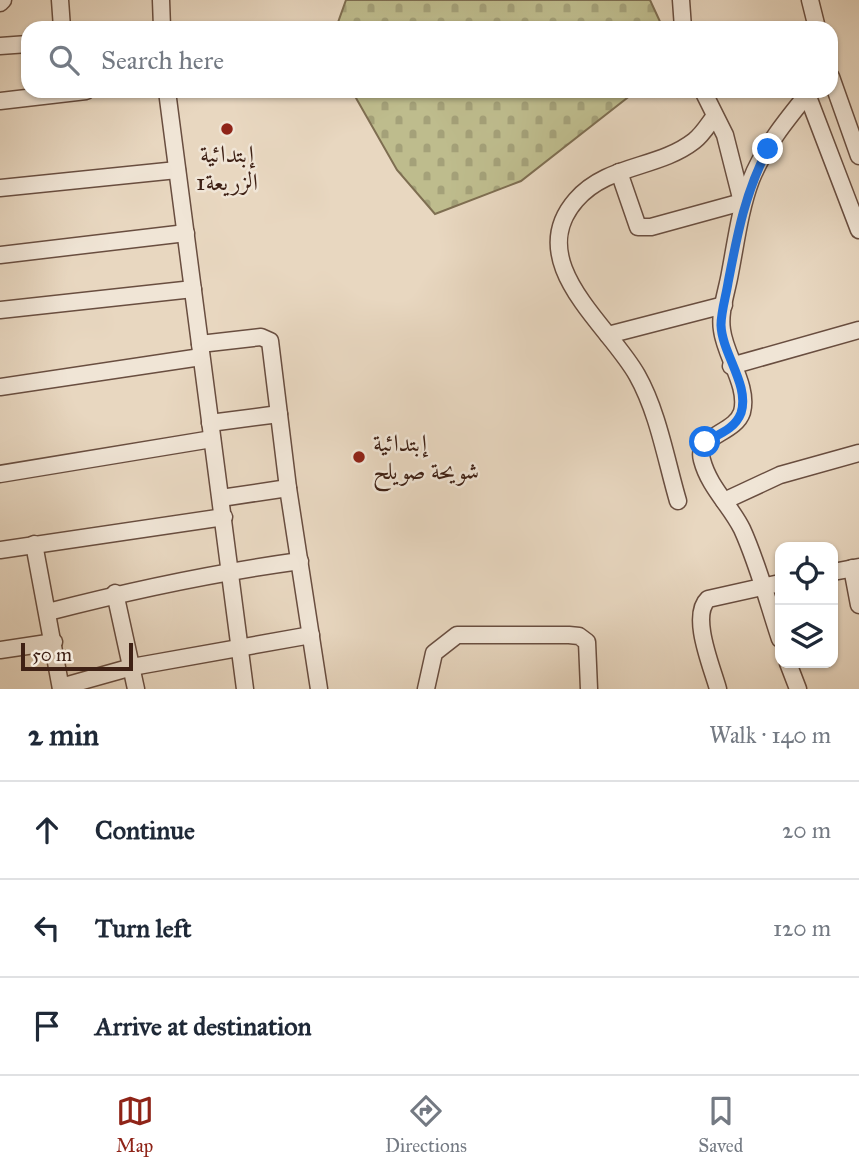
<!DOCTYPE html>
<meta charset="utf-8">
<style>
:root{--surface:#fff;--page:#f2f2f3;--text:#1f2937;--muted:#747a83;--line:#e0e1e3;--accent:#8f2418}
body{margin:0;font-family:"IM FELL Great Primer",Amiri,serif;background:var(--page);color:var(--text)}
.controls{position:absolute;right:21px;bottom:21px;display:grid;overflow:hidden;border-radius:14px;box-shadow:0 2px 5px #0004}
.controls button{width:63px;height:63px;display:grid;place-items:center;padding:0;border:0;border-bottom:2px solid var(--line);background:var(--surface);color:var(--text);font:35px sans-serif}
.scale{position:absolute;left:21px;bottom:18px;width:112px;box-sizing:border-box;padding-left:7px;border:4px solid #3f2115;border-top:0;font-size:19px;line-height:24px;white-space:nowrap;color:#3f2115;-webkit-text-stroke:5px #f0e5d6;paint-order:stroke}
.stop{position:absolute;width:21px;height:21px;margin:-16px;border:5px solid #1a73e8;border-radius:50%;background:#fff}
.stop.end{background:#1a73e8;border-color:#fff;box-shadow:0 2px 7px #0008}
.list{margin:0;padding:0;list-style:none}
h2{display:flex;justify-content:space-between;align-items:center;height:91px;margin:0;padding:0 28px;font-size:30px}
h2 small{font-size:23px;font-weight:400;color:var(--muted)}
.list li{display:grid;grid-template-columns:46px 1fr auto;gap:21px;align-items:center;box-sizing:border-box;height:98px;padding:0 28px;border-top:2px solid var(--line)}
.list b{display:block;font-size:26px;white-space:nowrap}
.list em{font-size:23px;font-style:normal;color:var(--muted)}
.icon{flex:none;width:38px;height:38px;fill:none;stroke:currentColor;stroke-width:2;stroke-linecap:round;stroke-linejoin:round}
.map{position:relative;flex:none;width:859px;height:689px;overflow:hidden}
.search{position:absolute;background:var(--surface);box-shadow:0 2px 5px #0004;left:21px;right:21px;top:21px;height:77px;display:flex;align-items:center;gap:18px;box-sizing:border-box;padding:0 24px;border-radius:21px;color:var(--muted);font-size:26px}
.sheet{height:385px;background:var(--surface)}
nav{display:flex;justify-content:space-around;align-items:center;box-sizing:border-box;height:98px;border-top:2px solid var(--line);background:var(--surface);font-size:19px;color:var(--muted)}
nav a{display:grid;justify-items:center;gap:4px}
nav .on{color:var(--accent)}
.map>svg:first-child{display:block}
</style>
<div class="map">
<svg width="859" height="689" viewBox="0 0 859 689">
<defs>
<pattern id="cemetery-stones" width="16" height="16" patternUnits="userSpaceOnUse" patternTransform="scale(1.75)"><rect width="16" height="16" fill="#bebc8d"/><path d="M2 7V4a2 2 0 0 1 4 0v3zM10 15v-3a2 2 0 0 1 4 0v3z" fill="#a4a179"/></pattern>
</defs>
<rect width="100%" height="100%" fill="#e8d7c0"/>
<filter id="stains"><feTurbulence type="fractalNoise" baseFrequency=".00286" numOctaves="4"/><feColorMatrix values="0 0 0 0 .2 0 0 0 0 .09 0 0 0 0 .02 0 0 0 .5 -.17"/></filter>
<radialGradient id="worn" r=".72"><stop offset=".6" stop-color="#630" stop-opacity="0"/><stop offset="1" stop-color="#630" stop-opacity=".3"/></radialGradient>
<g fill="url(#cemetery-stones)" stroke="#7e6e51" stroke-width="2">
<polygon points="346,0 650,0 663,28 336,28"/>
<polygon points="352,91 636,91 521,181 435,214 397,170"/>
</g>
<g fill="none" stroke-linecap="round" stroke-linejoin="round">
<g stroke="#694e40" stroke-width="19">
<g id="minor">
<polyline points="60,0 62,28"/>
<polyline points="161,0 162,28"/>
<polyline points="681,0 683,28"/>
<polyline points="810,0 817,28"/>
<polyline points="0,3 3,0"/>
<polyline points="0,46 28,44"/>
<polyline points="831,77 859,156"/>
<polyline points="167,91 245,689"/>
<polyline points="703,91 725,135 742,202"/>
<polyline points="807,94 859,230"/>
<polyline points="0,101 86,91"/>
<polyline points="619,172 638,227 651,227 742,202"/>
<polyline points="0,188 177,170"/>
<polyline points="0,255 186,233"/>
<polyline points="0,310 193,289"/>
<polyline points="608,335 724,305"/>
<polyline points="200,344 261,337 270,341 288,488 319,689"/>
<polyline points="731,366 859,330"/>
<polyline points="0,387 201,357"/>
<polyline points="210,423 279,414"/>
<polyline points="0,474 212,439"/>
<polyline points="221,498 288,488"/>
<path d="M678,501C666,460 658,412 637,375C609,325 522,262 576,200C607,164 658,169 694,141C702,135 708,125 714,117"/>
<polyline points="724,501 780,475 859,453"/>
<polyline points="34,544 61,689"/>
<polyline points="0,550 224,517"/>
<polyline points="852,568 859,605"/>
<polyline points="833,572 859,567"/>
<polyline points="115,593 136,689"/>
<path d="M48,612C133,590 212,573 300,561"/>
<path d="M780,639C768,603 758,564 742,529C730,505 709,487 702,460C695,435 735,434 742,412C749,386 725,356 722,330C719,312 727,291 730,273C736,242 740,209 751,180C764,147 788,118 810,91"/>
<polyline points="0,650 54,642"/>
<polyline points="788,663 798,689"/>
<polyline points="61,687 132,667 311,635"/>
<polyline points="426,689 434,653 457,635 569,635 579,636 587,642 589,689"/>
<path d="M718,689C712,667 690,616 708,599L780,583"/>
</g>
</g>
<use href="#minor" stroke="#f0e5d6" stroke-width="16"/>
</g>
<g fill="none" stroke-linecap="round" stroke-linejoin="round">
<path stroke="#1a73e8" stroke-width="9" d="M705,442C719,434 735,429 741,413C750,385 722,354 721,325C721,312 726,296 728,283C737,236 745,192 768,149"/>
</g>
<g fill="#8f2418" stroke="#f0e5d6" stroke-width="2.5">
<circle cx="227" cy="129" r="7"/>
<circle cx="359" cy="457" r="7"/>
</g>
<g text-anchor="middle" dominant-baseline="central" stroke-width="5" stroke-linejoin="round" paint-order="stroke">
<g font-size="24" fill="#3f2115" stroke="#f0e5d6">
<text x="227" y="154">إبتدائية<tspan x="227" dy="28">الزريعة1</tspan></text>
<text x="373" y="443" text-anchor="start">إبتدائية<tspan x="373" dy="28">شويحة صويلح</tspan></text>
</g>
</g>
<rect width="100%" height="100%" filter="url(#stains)"/>
<rect width="100%" height="100%" fill="url(#worn)"/>
</svg>
<div class="controls">
<button><svg class="icon" aria-label="locate" viewBox="0 0 24 24"><circle cx="12" cy="12" r="6"/><path d="M12 2v4M12 18v4M2 12h4M18 12h4"/></svg></button>
<button><svg class="icon" aria-label="layers" viewBox="0 0 24 24"><path d="M12 4l9 5-9 5-9-5zM3 14l9 5 9-5"/></svg></button>
</div>
<div class="scale">50 m</div>
<div class="stop" style="left:705px;top:442px"></div>
<div class="stop end" style="left:768px;top:149px"></div>
<div class="search"><svg class="icon" aria-label="search" viewBox="0 0 24 24"><circle cx="10" cy="10" r="6"/><path d="M15 15l6 6"/></svg>Search here</div>
</div>
<section class="sheet">
<h2>2 min<small>Walk · 140 m</small></h2>
<ul class="list">
<li><svg class="icon" aria-label="ahead" viewBox="0 0 24 24"><path d="M12 20V5M6 11l6-6 6 6"/></svg><div><b>Continue</b></div><em>20 m</em></li>
<li><svg class="icon" aria-label="left" viewBox="0 0 24 24"><path d="M17 20v-9H6M10 6l-5 5 5 5"/></svg><div><b>Turn left</b></div><em>120 m</em></li>
<li><svg class="icon" aria-label="arrive" viewBox="0 0 24 24"><path d="M6 21V4h12l-3 4 3 4H6"/></svg><div><b>Arrive at destination</b></div></li>
</ul>
</section>
<nav>
<a class="on"><svg class="icon" aria-label="map" viewBox="0 0 24 24"><path d="M3 6l6-2 6 2 6-2v14l-6 2-6-2-6 2zM9 4v14M15 6v14"/></svg>Map</a>
<a><svg class="icon" aria-label="directions" viewBox="0 0 24 24"><path d="M12 3l9 9-9 9-9-9zM9 14v-3h6M13 9l2 2-2 2"/></svg>Directions</a>
<a><svg class="icon" aria-label="saved" viewBox="0 0 24 24"><path d="M7 4h10v16l-5-4-5 4z"/></svg>Saved</a>
</nav>
